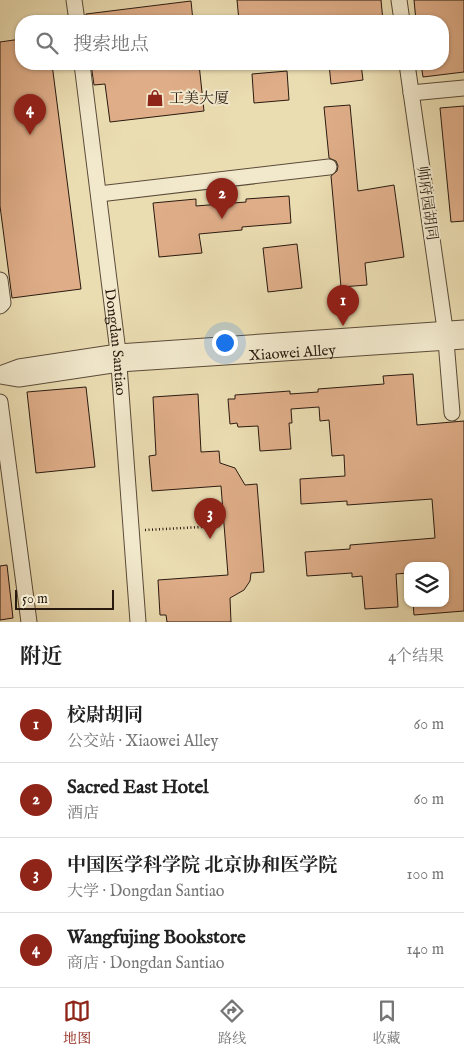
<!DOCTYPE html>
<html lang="zh">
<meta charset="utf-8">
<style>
:root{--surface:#fff;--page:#f2f2f2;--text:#222;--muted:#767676;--line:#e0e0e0;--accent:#8f2418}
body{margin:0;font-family:"IM FELL English","Noto Serif SC",serif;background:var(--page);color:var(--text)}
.controls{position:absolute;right:15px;bottom:15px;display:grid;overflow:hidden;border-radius:10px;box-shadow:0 1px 4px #0004}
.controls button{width:45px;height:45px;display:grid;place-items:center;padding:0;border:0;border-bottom:1px solid var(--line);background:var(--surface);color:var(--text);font:25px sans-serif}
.scale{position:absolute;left:15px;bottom:12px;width:99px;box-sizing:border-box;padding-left:5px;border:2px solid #291a10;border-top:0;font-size:14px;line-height:18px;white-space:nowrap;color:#291a10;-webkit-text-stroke:4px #f2e9cd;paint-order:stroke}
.you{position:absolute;left:224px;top:342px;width:18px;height:18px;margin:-12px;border:4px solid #fff;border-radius:50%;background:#1a73e8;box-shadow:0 0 0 8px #1a73e833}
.badge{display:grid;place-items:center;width:32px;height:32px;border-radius:50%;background:var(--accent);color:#fff;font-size:16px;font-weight:700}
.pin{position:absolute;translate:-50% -41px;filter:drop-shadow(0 1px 2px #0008)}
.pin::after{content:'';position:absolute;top:26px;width:18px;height:15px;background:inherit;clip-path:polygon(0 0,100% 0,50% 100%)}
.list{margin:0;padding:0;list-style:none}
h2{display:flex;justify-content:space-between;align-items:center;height:65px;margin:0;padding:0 20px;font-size:21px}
h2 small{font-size:16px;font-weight:400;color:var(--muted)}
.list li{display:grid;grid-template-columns:32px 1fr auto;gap:15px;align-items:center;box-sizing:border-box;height:75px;padding:0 20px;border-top:1px solid var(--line)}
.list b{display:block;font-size:19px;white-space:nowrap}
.list p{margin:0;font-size:16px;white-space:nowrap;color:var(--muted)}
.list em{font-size:16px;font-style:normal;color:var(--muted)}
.icon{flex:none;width:28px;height:28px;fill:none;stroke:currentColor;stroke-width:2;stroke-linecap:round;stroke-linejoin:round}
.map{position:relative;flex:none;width:464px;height:622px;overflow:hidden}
.search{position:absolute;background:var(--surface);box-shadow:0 1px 4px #0004;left:15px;right:15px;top:15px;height:55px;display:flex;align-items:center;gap:12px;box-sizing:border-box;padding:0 18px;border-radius:20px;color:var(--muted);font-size:19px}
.sheet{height:365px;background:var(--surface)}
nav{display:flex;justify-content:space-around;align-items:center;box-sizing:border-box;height:70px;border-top:1px solid var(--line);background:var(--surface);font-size:14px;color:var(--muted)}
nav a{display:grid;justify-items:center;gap:2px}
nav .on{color:var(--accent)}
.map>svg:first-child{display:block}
</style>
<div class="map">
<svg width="464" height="622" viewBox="0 0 464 622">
<rect width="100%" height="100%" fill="#ebddb2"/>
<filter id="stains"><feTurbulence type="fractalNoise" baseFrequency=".004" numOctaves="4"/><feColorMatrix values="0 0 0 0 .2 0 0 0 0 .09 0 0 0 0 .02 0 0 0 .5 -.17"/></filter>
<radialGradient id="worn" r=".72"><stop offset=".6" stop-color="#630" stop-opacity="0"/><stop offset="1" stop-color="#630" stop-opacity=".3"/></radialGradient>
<g fill="#dfae89" stroke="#291a10">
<polygon points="237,0 381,0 383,21 239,21"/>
<polygon points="414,0 464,0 464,72 423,77 421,64 443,64 443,21 416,21"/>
<polygon points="191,1 193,21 86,21 86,14"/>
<polygon points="21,39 21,64 52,64 81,289 12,298 0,206 0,42"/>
<polygon points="91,64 199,64 204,111 110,122 105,84 94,85"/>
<polygon points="329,64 361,64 363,80 331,84"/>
<polygon points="287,71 289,100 254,103 252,74"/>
<polygon points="350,105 358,191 394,185 404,257 365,263 367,285 341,287 331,176 337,171 338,166 336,161 329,158 324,107"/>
<polygon points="464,106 464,221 451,222 440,108"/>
<polygon points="289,196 291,223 242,227 242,230 199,234 202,253 159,257 153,203 196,199 196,206 246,202 246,199"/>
<polygon points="297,244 302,288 268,292 263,248"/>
<polygon points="413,374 417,425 464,421 464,611 414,615 413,603 445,603 445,566 408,566 408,573 396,574 398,607 365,609 362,576 352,577 352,573 307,576 305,552 350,549 350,545 435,538 432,499 347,505 347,501 301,504 300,479 345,476 344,455 332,456 329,420 320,421 319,407 291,409 292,423 289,423 291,449 260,451 258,426 238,427 237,423 230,424 228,399 235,399 235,395 290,391 290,394 318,392 318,389 384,384 383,376"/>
<polygon points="86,387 95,467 36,473 27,392"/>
<polygon points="198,394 201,452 219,451 220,463 235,468 245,485 257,484 264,572 251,573 250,581 244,590 230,598 231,622 167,622 166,615 160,615 158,580 228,575 221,486 152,491 149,456 156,455 153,397"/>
<polygon points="7,565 13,618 0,620 0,566"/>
</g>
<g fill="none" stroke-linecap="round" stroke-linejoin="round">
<g stroke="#5a4b38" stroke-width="17">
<g id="minor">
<polyline points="74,0 77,21"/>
<polyline points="399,0 402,21"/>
<path id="s1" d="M82,64L118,352L138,622"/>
<polyline points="407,64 445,329 452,413"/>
<polyline points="411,93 464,88"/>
<polyline points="99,194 329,167"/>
<polyline points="0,280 3,303 0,306"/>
<polyline points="0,374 19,367 118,352 464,328"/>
<path id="s2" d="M0,376L19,379L119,364L464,341"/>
<polyline points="0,402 29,622"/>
</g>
</g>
<polyline stroke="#291a10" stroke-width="2.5" stroke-dasharray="1 2.5" stroke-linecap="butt" points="145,530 220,526"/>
<use href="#minor" stroke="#f2e9cd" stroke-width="15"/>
</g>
<defs>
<g id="shop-bare" transform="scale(1.35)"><path d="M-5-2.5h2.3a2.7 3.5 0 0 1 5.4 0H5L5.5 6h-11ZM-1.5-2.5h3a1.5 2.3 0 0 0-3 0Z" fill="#8f2418" stroke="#f2e9cd" stroke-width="2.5" paint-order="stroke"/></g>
</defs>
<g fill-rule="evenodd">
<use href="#shop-bare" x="155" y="98"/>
</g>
<g text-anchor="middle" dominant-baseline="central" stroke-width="4" stroke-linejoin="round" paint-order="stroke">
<g font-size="15" fill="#291a10" stroke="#f2e9cd" text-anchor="start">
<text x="169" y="98">工美大厦</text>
</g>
<g font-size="15" fill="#291a10" stroke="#f2e9cd">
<text transform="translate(427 203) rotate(82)">帅府园胡同</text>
<text stroke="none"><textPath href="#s1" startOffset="280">Dongdan Santiao</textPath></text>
<text stroke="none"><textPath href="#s2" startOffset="294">Xiaowei Alley</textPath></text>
</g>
</g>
<rect width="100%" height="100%" filter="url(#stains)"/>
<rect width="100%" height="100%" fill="url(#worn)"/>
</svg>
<div class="controls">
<button><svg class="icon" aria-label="layers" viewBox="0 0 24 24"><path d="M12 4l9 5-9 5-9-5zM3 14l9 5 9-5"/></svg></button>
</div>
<div class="scale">50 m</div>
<div class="you"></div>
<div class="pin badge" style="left:343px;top:326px">1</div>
<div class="pin badge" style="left:222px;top:219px">2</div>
<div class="pin badge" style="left:210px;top:539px">3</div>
<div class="pin badge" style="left:30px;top:135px">4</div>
<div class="search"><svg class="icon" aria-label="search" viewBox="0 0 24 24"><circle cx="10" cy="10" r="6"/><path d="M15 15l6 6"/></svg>搜索地点</div>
</div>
<section class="sheet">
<h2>附近<small>4个结果</small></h2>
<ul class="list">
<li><span class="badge">1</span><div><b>校尉胡同</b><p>公交站 · Xiaowei Alley</p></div><em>60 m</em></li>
<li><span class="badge">2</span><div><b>Sacred East Hotel</b><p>酒店</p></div><em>60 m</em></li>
<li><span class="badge">3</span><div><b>中国医学科学院 北京协和医学院</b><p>大学 · Dongdan Santiao</p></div><em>100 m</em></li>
<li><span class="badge">4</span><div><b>Wangfujing Bookstore</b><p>商店 · Dongdan Santiao</p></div><em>140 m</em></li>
</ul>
</section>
<nav>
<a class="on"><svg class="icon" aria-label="map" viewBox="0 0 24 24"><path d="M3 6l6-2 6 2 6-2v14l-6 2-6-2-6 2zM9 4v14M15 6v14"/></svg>地图</a>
<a><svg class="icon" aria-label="directions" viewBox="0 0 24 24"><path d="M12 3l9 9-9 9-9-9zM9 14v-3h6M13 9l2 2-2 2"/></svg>路线</a>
<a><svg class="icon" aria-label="saved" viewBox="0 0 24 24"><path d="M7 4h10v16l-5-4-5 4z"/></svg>收藏</a>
</nav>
